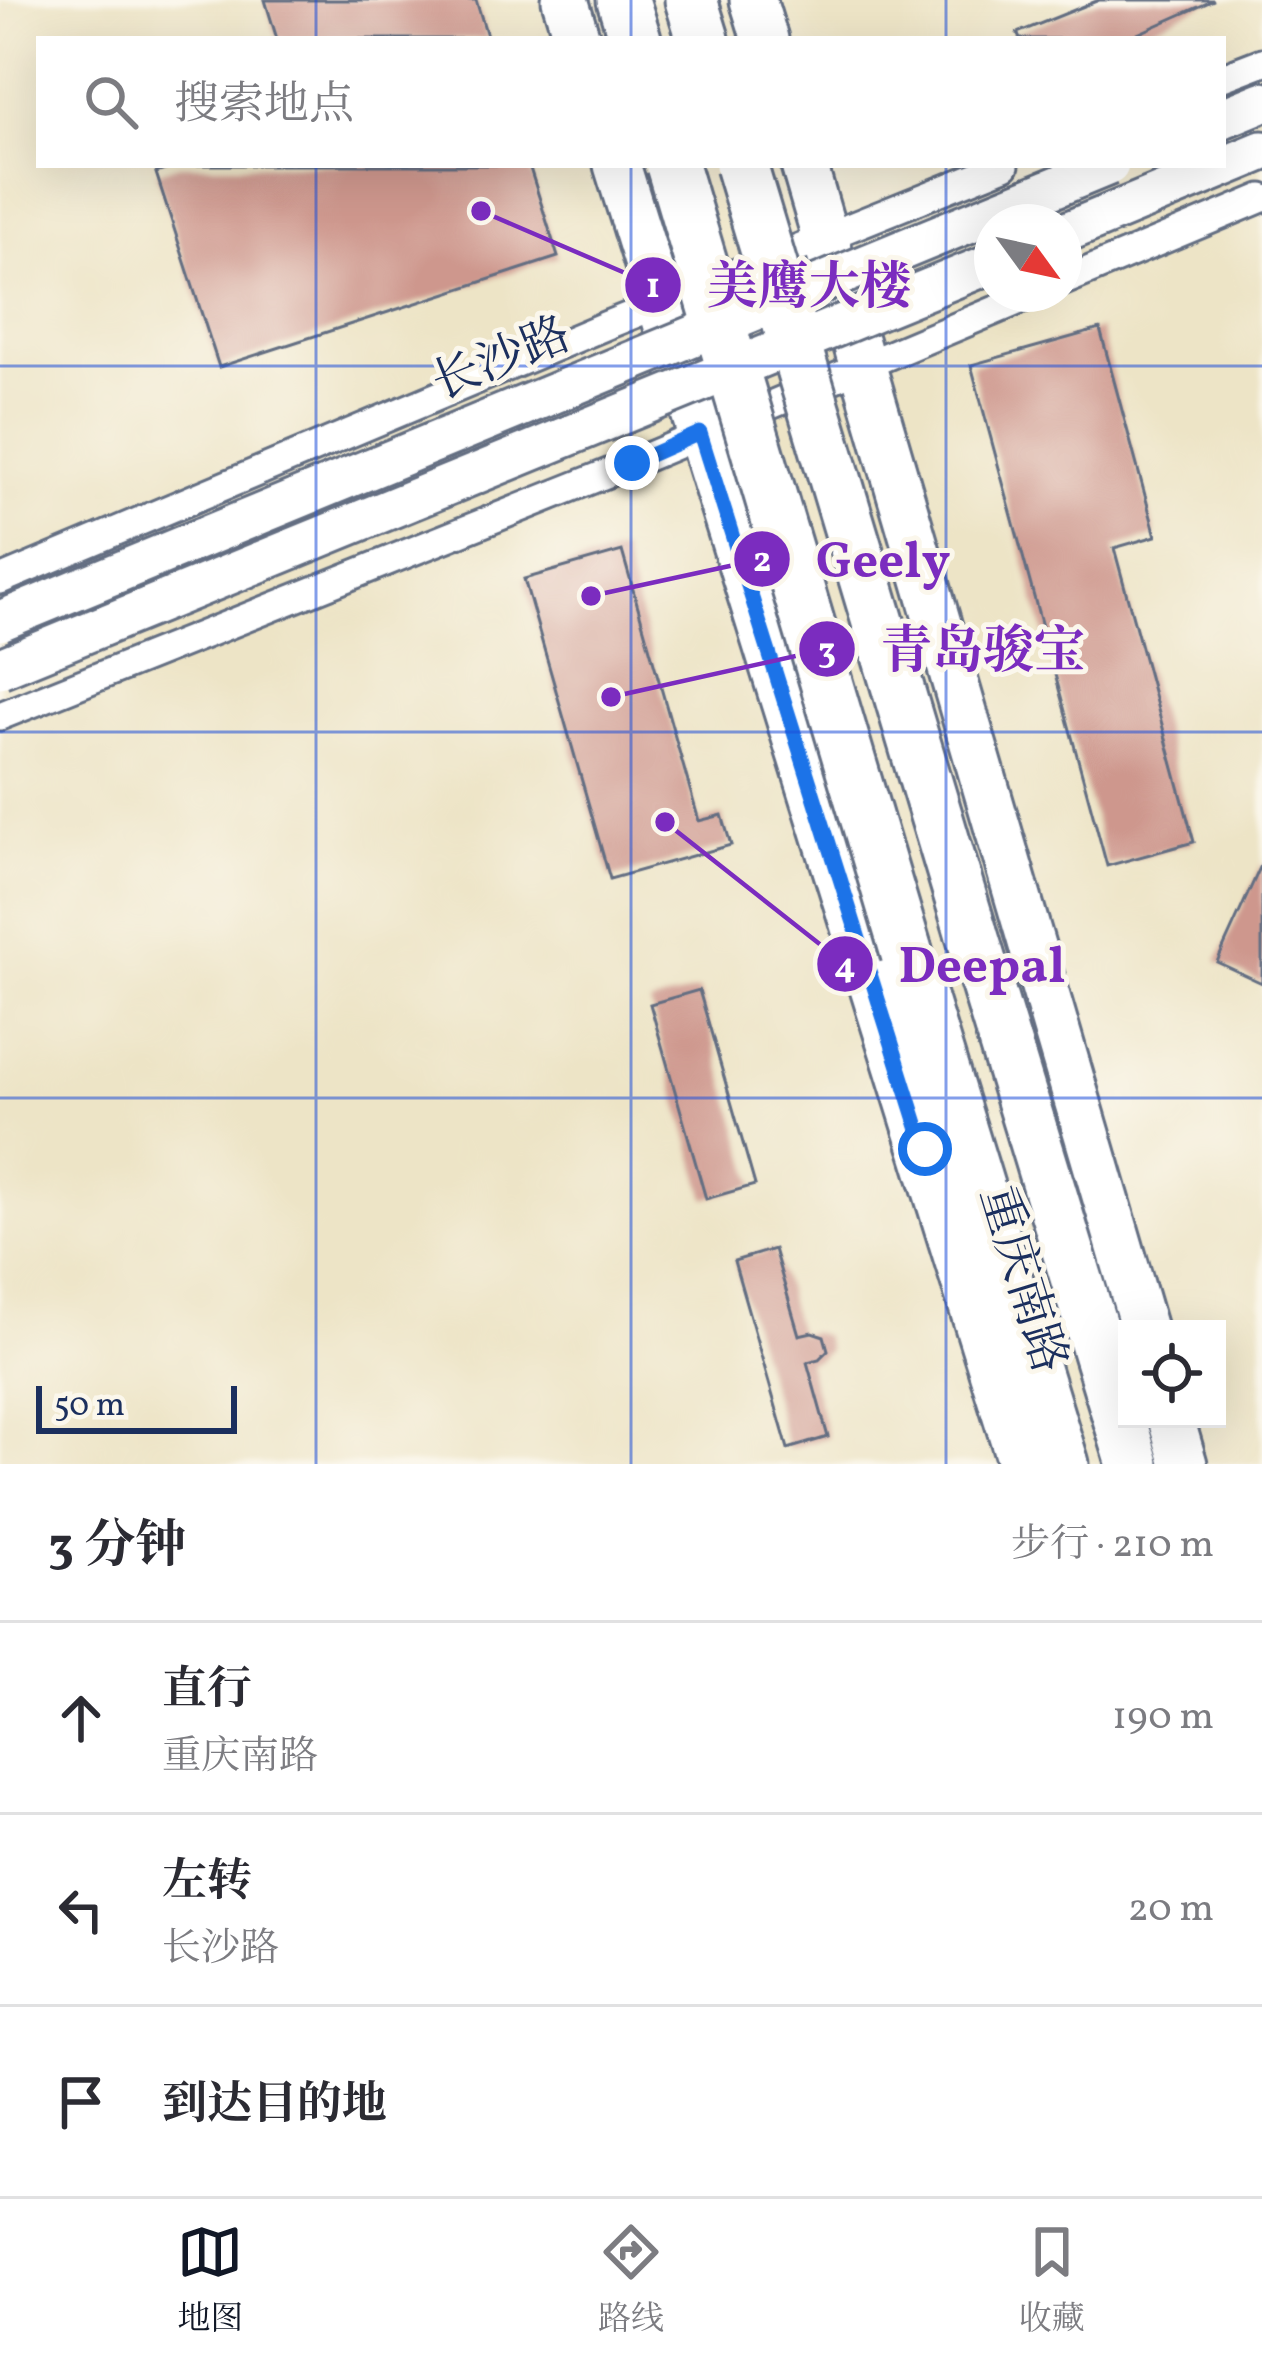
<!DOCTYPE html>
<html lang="zh">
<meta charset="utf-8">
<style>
:root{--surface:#fff;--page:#f2f2f3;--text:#2b2b33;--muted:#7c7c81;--line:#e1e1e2;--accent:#111827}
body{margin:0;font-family:Vollkorn,"Noto Serif SC",serif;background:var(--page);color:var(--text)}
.controls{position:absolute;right:36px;bottom:36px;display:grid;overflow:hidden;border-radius:0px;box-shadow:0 12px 48px #0002}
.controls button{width:108px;height:108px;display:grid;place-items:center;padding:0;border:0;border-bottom:3px solid var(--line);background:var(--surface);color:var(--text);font:60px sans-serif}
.compass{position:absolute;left:974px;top:204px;width:108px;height:108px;border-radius:50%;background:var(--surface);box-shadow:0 12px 48px #0002;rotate:123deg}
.scale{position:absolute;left:36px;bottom:30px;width:201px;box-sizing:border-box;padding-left:12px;border:6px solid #1b2f5e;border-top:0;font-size:33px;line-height:42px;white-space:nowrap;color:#1b2f5e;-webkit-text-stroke:9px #fbf7ec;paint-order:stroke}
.stop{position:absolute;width:36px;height:36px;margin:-27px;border:9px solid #1a73e8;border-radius:50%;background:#fff}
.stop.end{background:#1a73e8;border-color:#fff;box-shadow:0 3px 12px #0008}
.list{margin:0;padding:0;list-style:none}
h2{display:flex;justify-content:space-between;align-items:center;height:156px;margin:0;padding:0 48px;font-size:51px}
h2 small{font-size:39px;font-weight:400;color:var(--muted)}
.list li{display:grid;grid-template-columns:78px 1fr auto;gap:36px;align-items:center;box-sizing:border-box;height:192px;padding:0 48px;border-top:3px solid var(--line)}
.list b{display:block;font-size:45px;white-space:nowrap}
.list p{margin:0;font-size:39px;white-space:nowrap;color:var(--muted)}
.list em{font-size:39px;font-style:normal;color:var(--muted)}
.icon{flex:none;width:66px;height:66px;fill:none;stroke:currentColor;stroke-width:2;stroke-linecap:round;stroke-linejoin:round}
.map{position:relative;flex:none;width:1262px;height:1464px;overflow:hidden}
.search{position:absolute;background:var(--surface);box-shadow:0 12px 48px #0002;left:36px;right:36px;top:36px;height:132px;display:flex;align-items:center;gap:30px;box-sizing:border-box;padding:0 42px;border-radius:0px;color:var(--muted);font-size:45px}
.sheet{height:732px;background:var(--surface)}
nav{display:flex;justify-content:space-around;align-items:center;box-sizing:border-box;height:168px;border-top:3px solid var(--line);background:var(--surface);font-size:33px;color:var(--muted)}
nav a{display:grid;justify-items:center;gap:6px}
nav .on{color:var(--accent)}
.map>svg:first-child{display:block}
</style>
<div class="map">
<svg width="1262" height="1464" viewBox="0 0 1262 1464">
<rect width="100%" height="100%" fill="#fbf7ec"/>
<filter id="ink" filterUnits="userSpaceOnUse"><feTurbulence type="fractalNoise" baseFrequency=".00833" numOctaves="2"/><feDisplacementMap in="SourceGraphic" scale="24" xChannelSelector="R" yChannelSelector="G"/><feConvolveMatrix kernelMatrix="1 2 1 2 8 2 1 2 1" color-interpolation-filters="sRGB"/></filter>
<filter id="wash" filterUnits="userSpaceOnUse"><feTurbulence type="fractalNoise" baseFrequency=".004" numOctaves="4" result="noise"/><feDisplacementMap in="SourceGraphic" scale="48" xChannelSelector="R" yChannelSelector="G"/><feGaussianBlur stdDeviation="2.7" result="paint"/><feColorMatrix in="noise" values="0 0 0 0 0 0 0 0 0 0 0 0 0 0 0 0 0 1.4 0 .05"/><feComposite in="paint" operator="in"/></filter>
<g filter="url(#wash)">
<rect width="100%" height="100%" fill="#ede4c6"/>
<g id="blocks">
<g fill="#ce978d">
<polygon points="265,0 476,0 488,39 277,39"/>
<polygon points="1099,0 1214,0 1126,39 1020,39 1017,33"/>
<polygon points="179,165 529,165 558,257 219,367 156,173"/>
<polygon points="1100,329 1156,536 1114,548 1194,842 1107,866 971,365"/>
<polygon points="622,551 699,821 722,815 731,845 610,879 524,579"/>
<polygon points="1262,863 1262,983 1217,962"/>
<polygon points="699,990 755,1185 706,1199 650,1004"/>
<polygon points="774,1249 799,1335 812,1332 824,1336 828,1350 819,1359 807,1362 828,1437 788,1449 734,1261"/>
</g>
</g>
</g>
<g filter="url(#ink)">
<use href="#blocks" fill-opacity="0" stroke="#646e82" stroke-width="3"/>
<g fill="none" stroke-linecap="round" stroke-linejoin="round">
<g stroke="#646e82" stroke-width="33">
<g id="street">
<polyline points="1223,77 1262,62"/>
<polyline points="1064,281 1262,198"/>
<polyline points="0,580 607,325 1005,165"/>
<polyline points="0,716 633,463 1034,294"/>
</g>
</g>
<g stroke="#646e82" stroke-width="45">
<g id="secondary">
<polyline points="1223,118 1262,102"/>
<polyline points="1064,233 1262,151"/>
</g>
</g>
<g stroke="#646e82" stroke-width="51">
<g id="primary">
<polyline points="565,0 577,39"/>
<polyline points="753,0 765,39"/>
<polyline points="617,165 1021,1464"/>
<polyline points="804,165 1144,1329"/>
<polyline points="1171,1419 1184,1464"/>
</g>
</g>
<g stroke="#646e82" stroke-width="57">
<g id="highway">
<polyline points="623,0 635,39"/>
<polyline points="691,0 703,39"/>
<polyline points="971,932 1133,1464"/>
<polyline points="907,954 1063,1464"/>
</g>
</g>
<use href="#street" stroke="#fff" stroke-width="27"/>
<use href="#secondary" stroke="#fff" stroke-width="39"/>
<use href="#primary" stroke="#fff" stroke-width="45"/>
<use href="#highway" stroke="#fff" stroke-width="51"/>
<g stroke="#646e82" stroke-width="45" stroke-linecap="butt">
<g id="secondary-bridge">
<polyline points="0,621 1109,165"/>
<polyline points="0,668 992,263"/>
</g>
</g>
<g stroke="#646e82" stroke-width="57" stroke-linecap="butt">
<g id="highway-bridge">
<polyline points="672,165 907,954"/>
<polyline points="741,165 971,932"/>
</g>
</g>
<use href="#secondary-bridge" stroke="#fff" stroke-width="39"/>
<use href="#highway-bridge" stroke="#fff" stroke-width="51"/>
</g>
</g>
<g fill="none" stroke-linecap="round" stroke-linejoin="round" filter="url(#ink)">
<polyline stroke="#1a73e8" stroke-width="15" points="632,463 700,433 925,1149"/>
</g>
<path fill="none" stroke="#1d4ed8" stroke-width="3" stroke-opacity="0.55" d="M316,0V39M631,0V39M946,0V39M316,165V1464M631,165V1464M946,165V1464M0,366H1262M0,732H1262M0,1098H1262"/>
<g text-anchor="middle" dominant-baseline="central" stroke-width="10" stroke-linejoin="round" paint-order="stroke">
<g font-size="48" fill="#1b2f5e" stroke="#fbf7ec">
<text transform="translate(502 361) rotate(-22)">长沙路</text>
<text transform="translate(1021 1280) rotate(73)">重庆南路</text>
</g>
</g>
<path fill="none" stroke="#7b2cbf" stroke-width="4.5" d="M481 211L653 285M591 596L762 559M611 697L827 649M665 822L845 964"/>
<g fill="#7b2cbf" stroke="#fbf7ec" stroke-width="4.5">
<circle cx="481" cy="211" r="12"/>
<circle cx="591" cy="596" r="12"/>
<circle cx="611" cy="697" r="12"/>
<circle cx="665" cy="822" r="12"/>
<circle cx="653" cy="285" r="30"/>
<circle cx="762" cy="559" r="30"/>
<circle cx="827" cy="649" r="30"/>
<circle cx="845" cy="964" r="30"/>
</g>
<g font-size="36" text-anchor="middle" font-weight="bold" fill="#fff">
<text x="653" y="297">1</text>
<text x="762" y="571">2</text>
<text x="827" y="662">3</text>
<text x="845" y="977">4</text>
</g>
<g font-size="51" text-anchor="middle" font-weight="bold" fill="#7b2cbf" stroke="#fbf7ec" stroke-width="10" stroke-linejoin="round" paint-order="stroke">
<text x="809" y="303">美鹰大楼</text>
<text x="883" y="577">Geely</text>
<text x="983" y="667">青岛骏宝</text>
<text x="982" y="982">Deepal</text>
</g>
</svg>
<div class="controls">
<button><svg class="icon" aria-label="locate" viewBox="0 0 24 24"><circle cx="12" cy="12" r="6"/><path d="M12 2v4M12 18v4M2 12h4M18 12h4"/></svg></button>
</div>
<svg class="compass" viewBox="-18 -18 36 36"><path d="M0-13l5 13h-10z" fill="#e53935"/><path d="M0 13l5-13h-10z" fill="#7c7c81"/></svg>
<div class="scale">50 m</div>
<div class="stop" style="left:925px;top:1149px"></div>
<div class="stop end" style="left:632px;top:463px"></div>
<div class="search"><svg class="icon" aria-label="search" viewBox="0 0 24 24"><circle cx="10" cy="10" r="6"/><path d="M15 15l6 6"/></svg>搜索地点</div>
</div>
<section class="sheet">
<h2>3 分钟<small>步行 · 210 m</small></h2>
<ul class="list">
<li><svg class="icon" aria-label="ahead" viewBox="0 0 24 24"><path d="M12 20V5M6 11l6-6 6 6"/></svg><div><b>直行</b><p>重庆南路</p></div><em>190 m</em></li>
<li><svg class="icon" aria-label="left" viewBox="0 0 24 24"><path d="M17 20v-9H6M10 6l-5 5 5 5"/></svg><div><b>左转</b><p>长沙路</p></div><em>20 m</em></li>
<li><svg class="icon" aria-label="arrive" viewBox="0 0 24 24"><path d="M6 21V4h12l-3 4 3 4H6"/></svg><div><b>到达目的地</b></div></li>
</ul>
</section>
<nav>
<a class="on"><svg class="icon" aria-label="map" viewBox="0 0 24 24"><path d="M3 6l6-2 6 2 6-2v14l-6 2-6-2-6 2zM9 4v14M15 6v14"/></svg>地图</a>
<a><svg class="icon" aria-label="directions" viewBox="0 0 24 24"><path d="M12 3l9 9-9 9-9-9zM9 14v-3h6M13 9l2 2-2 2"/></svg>路线</a>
<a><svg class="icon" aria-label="saved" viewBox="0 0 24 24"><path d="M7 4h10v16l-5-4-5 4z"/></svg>收藏</a>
</nav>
